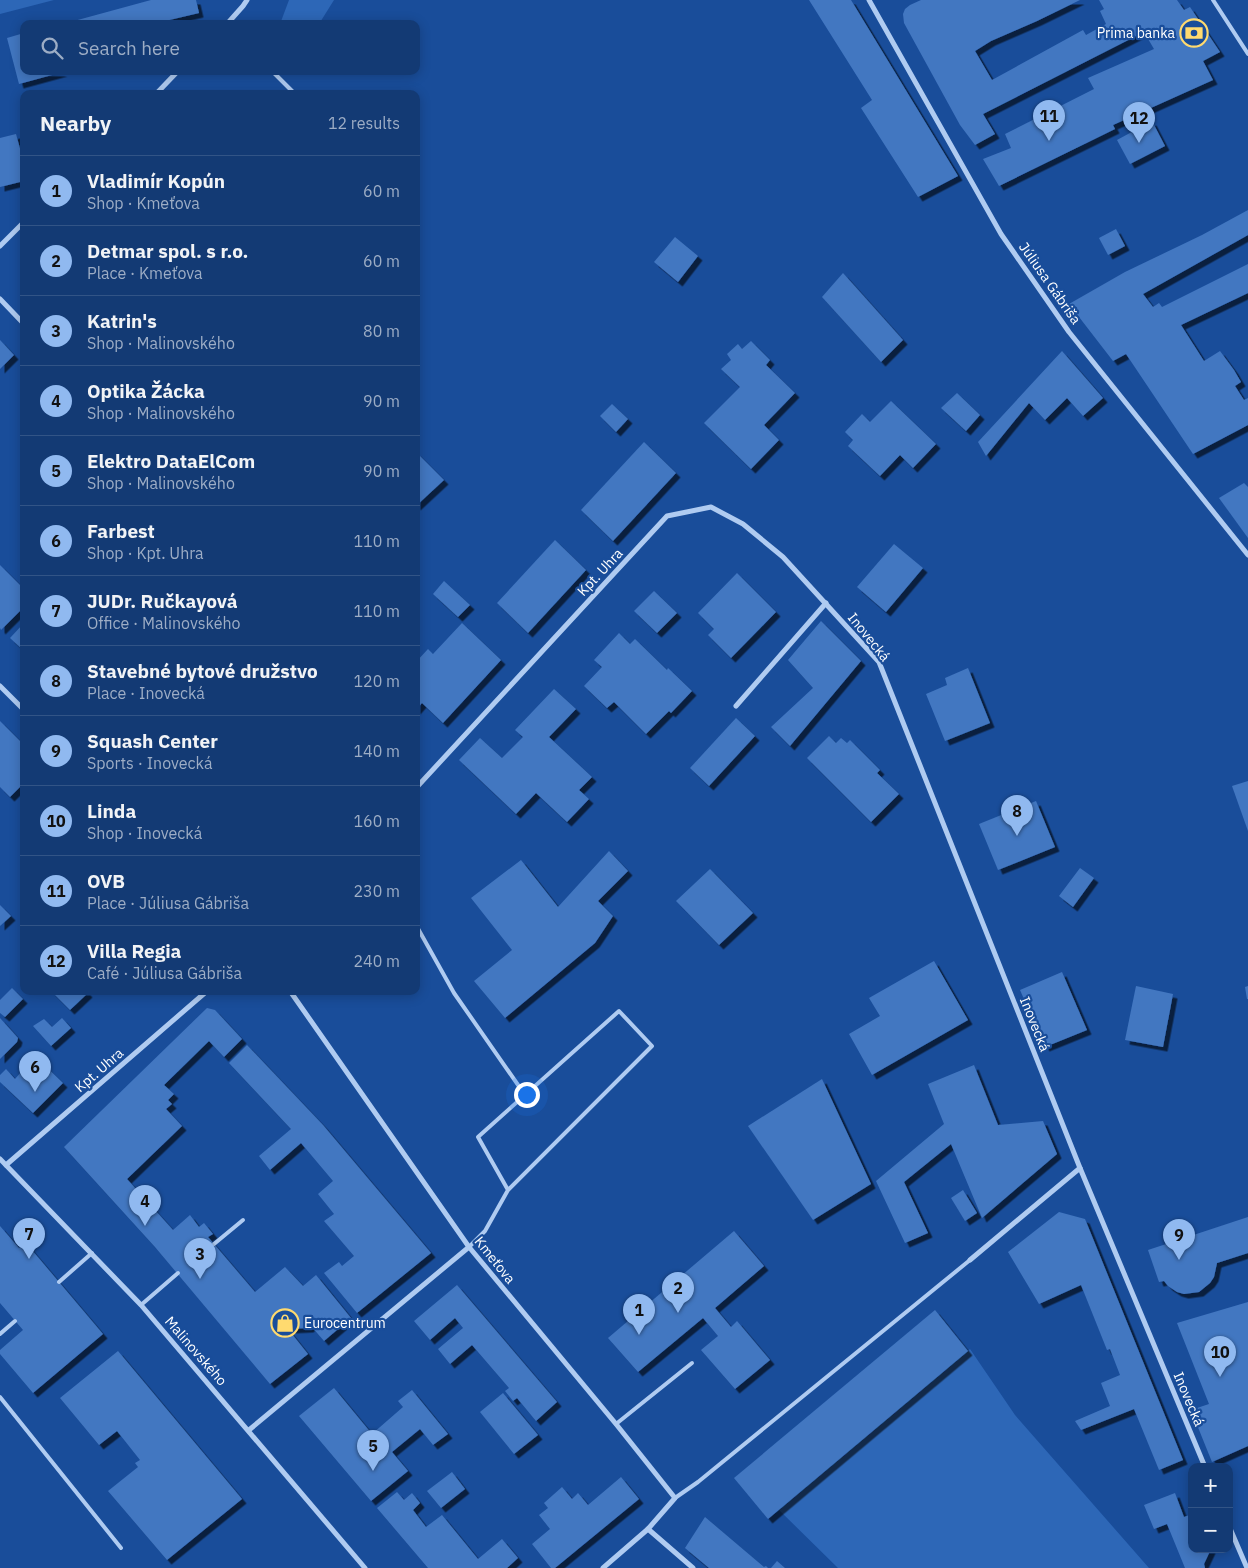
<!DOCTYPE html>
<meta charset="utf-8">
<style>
:root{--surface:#133a74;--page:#1c4179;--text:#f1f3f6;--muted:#9dadc5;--line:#325486;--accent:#90b9f0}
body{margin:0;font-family:"IBM Plex Sans",sans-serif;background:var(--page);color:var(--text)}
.controls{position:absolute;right:15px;bottom:15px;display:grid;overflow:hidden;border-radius:10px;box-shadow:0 2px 12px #0003}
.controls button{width:45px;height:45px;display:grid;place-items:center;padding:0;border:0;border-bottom:1px solid var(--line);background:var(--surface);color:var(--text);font:25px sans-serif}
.you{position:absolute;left:526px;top:1094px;width:18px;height:18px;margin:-12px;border:4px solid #fff;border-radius:50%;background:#1a73e8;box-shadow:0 0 0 8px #1a73e833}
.badge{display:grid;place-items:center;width:32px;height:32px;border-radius:50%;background:var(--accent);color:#111;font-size:16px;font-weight:700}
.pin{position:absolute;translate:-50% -41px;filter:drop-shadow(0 1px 2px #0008)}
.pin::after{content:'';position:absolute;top:26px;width:18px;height:15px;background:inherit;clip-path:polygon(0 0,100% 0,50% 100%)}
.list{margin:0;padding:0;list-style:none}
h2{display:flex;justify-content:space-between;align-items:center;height:65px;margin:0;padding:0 20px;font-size:21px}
h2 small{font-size:16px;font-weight:400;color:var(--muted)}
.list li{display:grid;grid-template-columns:32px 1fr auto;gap:15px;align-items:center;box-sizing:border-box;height:70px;padding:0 20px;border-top:1px solid var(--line)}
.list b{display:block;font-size:19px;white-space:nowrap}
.list p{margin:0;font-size:16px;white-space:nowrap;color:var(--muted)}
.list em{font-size:16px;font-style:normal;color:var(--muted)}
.icon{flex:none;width:28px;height:28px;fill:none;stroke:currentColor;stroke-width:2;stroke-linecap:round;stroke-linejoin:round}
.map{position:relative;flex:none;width:1248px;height:1568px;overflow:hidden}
.search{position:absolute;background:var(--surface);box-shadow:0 2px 12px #0003;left:20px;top:20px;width:400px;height:55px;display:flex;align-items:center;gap:12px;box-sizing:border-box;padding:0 18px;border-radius:10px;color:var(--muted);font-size:19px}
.panel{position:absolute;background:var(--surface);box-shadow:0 2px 12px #0003;left:20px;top:90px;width:400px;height:905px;border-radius:10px}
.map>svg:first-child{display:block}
</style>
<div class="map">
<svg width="1248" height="1568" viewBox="0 0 1248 1568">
<defs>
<filter id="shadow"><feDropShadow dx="4.5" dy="4.5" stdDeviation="0" flood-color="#0009"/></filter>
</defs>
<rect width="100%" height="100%" fill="#194d9a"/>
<g fill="#2d67b7">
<polygon points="0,0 54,0 0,14"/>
<polygon points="289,0 334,0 319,24 280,24"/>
<polygon points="970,1349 1015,1415 1149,1568 838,1568 779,1510"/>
</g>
<g fill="#4277c1" filter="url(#shadow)">
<polygon points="151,0 196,0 199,13 161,22 161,24 63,24"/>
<polygon points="809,0 851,0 958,176 918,197 861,108 872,100"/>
<polygon points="921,0 1080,0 1037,21 991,41 975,51 992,80 1083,30 1086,35 1106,24 1100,11 1104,9 1099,0 1177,0 1184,10 1190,7 1220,52 1203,61 1213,80 1113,125 1115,129 999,186 983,159 1011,148 1005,134 1094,89 1088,78 1154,49 1144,32 983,114 995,134 975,145 960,125 904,23 903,14 905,9 910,5"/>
<polygon points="24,33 24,71 63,72 19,84 7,38"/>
<polygon points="1152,121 1165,146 1130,164 1117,140"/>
<polygon points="16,134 24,163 24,181 0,187 0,138"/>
<polygon points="1248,210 1248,235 1143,294 1153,307 1159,303 1162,307 1248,264 1248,293 1181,325 1204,361 1220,351 1234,370 1241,382 1235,386 1244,400 1248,398 1248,425 1193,454 1126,354 1113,361 1069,304 1125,272 1202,235"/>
<polygon points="1116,229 1125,246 1108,255 1099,238"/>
<polygon points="675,237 698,256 678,282 654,262"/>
<polygon points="843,273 903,340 881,362 822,297"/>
<polygon points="0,340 14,355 0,369"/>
<polygon points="751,341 770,360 766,365 795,393 764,425 779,440 751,469 704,423 740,387 721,369 731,360 727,354 738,344 742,349"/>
<polygon points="1062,351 1103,398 1083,416 1067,398 1045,420 1029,403 986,456 978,442"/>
<polygon points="957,393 980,415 966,431 941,408"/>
<polygon points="891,401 936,444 913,468 900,455 880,476 848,446 853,440 845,432 862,414 870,422"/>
<polygon points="612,404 628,419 616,432 600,416"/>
<polygon points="644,442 676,473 613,541 581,510"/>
<polygon points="416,452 444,480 416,506"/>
<polygon points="1244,483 1248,487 1248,538 1219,498"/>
<polygon points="555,540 586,570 528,633 497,603"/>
<polygon points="894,544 923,568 886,612 857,587"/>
<polygon points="0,565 24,589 24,607 1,630 0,628"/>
<polygon points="737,573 776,612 731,658 708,635 714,629 698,613"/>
<polygon points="444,581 470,605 458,617 433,594"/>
<polygon points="654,591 677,613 657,633 634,611"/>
<polygon points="821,621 861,661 790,746 771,727 813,688 788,660"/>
<polygon points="24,623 24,647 22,649 10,638"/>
<polygon points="462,623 501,660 443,723 422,703 416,710 416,662 428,649 433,654"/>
<polygon points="619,633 630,644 635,639 667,670 668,668 692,691 671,713 669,711 646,734 614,702 607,708 584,686 602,667 594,660"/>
<polygon points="968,668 990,723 945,741 926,694 947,685 945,678"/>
<polygon points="554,689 576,709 549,737 592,777 579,790 589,799 567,822 536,793 516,814 459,760 480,738 502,758 523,737 515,730"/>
<polygon points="736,718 755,736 709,786 690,768"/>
<polygon points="0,721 24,745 24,783 10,797 0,787"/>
<polygon points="829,736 836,743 841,738 847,743 850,740 880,770 877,773 899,794 871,822 807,758"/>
<polygon points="1248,781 1248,831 1232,786"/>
<polygon points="1036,801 1055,847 998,870 979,824"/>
<polygon points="609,851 628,871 598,901 613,916 595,943 505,1018 474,981 512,950 471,898 521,860 558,907"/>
<polygon points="1080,868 1094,878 1073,907 1059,896"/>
<polygon points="710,869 753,913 719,945 676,901"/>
<polygon points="0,905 11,916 0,926"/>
<polygon points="934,961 968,1020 872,1075 849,1034 880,1016 869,998"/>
<polygon points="1062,972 1087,1030 1045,1047 1020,990"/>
<polygon points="1136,986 1173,994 1163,1047 1125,1040"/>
<polygon points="1248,986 1248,999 1247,999 1245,987"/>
<polygon points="12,988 23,999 5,1017 0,1013 0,1000"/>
<polygon points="51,991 86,991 88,993 70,1010"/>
<polygon points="207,1008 215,1010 242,1039 224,1057 209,1041 164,1085 174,1094 168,1100 172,1104 166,1109 182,1126 127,1179 173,1230 190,1215 199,1227 204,1223 213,1234 208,1237 255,1292 285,1267 303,1286 316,1275 351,1318 324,1341 311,1326 309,1328 288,1329 308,1354 270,1384 155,1247 64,1147"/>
<polygon points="0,1018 18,1038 17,1042 0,1059"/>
<polygon points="62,1018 71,1028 51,1046 33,1026 44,1019 52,1027"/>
<polygon points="247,1045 323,1125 431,1253 357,1313 324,1273 339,1262 342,1266 354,1256 324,1221 334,1214 318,1194 333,1181 301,1143 270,1170 259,1156 291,1129 229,1063"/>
<polygon points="35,1056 63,1083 33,1113 0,1082 0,1075 6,1069 15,1079"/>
<polygon points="974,1065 998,1125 1043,1121 1057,1154 982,1218 951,1144 904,1182 928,1233 905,1243 876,1181 944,1124 928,1084"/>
<polygon points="822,1079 871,1184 813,1220 748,1126"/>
<polygon points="963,1190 977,1213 965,1221 951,1198"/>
<polygon points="1059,1212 1085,1219 1183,1460 1159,1470 1134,1409 1081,1430 1075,1421 1110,1406 1101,1383 1120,1375 1110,1349 1107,1350 1081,1285 1039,1304 1008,1252"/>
<polygon points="1248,1217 1248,1253 1217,1263 1214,1277 1210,1283 1199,1292 1184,1294 1177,1292 1168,1286 1164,1281 1159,1282 1148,1250"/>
<polygon points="0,1226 19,1248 26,1243 103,1334 33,1393 0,1354 0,1350 23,1330 0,1303"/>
<polygon points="734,1231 764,1266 715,1308 731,1327 737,1321 770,1360 735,1389 701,1350 718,1336 703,1318 638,1372 608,1338"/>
<polygon points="457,1285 557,1402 536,1421 517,1398 513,1401 505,1391 509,1388 472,1345 450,1364 438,1349 463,1328 455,1318 430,1340 414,1321"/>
<polygon points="1248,1302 1248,1446 1212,1462 1191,1410 1209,1404 1177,1323"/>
<polygon points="935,1310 968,1351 768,1519 734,1478"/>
<polygon points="118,1351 242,1499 167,1560 108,1491 138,1467 135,1463 140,1460 117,1431 99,1445 60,1398"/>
<polygon points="334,1388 372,1434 403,1407 398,1401 412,1390 448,1434 433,1445 420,1429 392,1452 408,1471 371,1501 299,1416"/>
<polygon points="503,1393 538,1435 514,1454 480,1412"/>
<polygon points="452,1472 465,1489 441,1508 427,1491"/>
<polygon points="621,1477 639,1499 555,1568 551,1568 532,1544 550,1529 539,1515 548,1508 544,1503 562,1487 572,1499 578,1493 588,1505"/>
<polygon points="397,1492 404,1500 412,1493 420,1503 413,1510 426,1527 442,1515 478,1559 502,1539 518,1558 507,1568 428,1568 377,1508"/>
<polygon points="1175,1493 1184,1517 1192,1514 1192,1549 1211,1549 1204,1564 1205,1568 1185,1568 1167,1524 1154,1529 1144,1505"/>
<polygon points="705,1517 764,1567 766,1566 768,1568 709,1568 685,1548"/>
<polygon points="777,1561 785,1568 771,1568"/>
</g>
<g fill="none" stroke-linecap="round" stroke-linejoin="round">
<g stroke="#afcbf1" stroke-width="4">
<polyline points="1213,0 1248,54"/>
<polyline points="272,71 295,94"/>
<polyline points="416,925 454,993 525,1095"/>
<polyline points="214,1244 243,1220"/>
<polyline points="469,1247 485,1231 508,1190 478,1137 619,1011 652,1046 508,1190"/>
<polyline points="59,1282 92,1253"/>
<polyline points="141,1305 178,1273"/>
<polyline points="0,1334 15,1321"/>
<polyline points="0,1397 121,1548"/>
<polyline points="616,1424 692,1363"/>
<polyline points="675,1498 698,1482 970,1260"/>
</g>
<g stroke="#afcbf1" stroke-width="5">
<polyline points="869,0 1001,234 1069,332 1248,555"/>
<polyline points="227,24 243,6 247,0"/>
<polyline points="156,94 178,71"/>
<polyline points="0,246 24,222"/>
<polyline points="0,299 24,324"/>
<polyline points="0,686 24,710"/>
<polyline points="736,706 826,603"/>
<polyline points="416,788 667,516 711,507 743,524 783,557 879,662 1080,1168 1205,1467"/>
<polyline points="290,991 469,1247 616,1424 675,1498 648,1529 603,1568"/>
<polyline points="0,1159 141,1305 365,1568"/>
<polyline points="6,1165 207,991"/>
<polyline points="970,1260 1080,1168"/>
<polyline points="249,1430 469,1247"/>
<polyline points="1229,1526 1247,1568"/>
<polyline points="648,1529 693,1568"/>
</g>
</g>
<defs>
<g id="bank-ring" transform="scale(1.4375)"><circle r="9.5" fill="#194d9a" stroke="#ffda6f" stroke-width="1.5"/><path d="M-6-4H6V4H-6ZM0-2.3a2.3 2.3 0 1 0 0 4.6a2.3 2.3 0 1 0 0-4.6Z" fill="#ffda6f"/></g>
<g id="shop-ring" transform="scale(1.4375)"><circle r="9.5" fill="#194d9a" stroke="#ffda6f" stroke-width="1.5"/><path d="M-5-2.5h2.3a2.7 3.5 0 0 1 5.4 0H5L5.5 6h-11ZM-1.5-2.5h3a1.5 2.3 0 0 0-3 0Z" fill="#ffda6f"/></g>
</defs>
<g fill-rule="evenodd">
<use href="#bank-ring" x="1194" y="33"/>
<use href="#shop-ring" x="285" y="1323"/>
</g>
<g text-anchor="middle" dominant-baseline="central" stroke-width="4.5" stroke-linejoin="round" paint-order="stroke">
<g font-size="14" fill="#fff" stroke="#194d9a" text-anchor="end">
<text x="1175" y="33">Prima banka</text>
<text x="304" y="1323" text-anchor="start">Eurocentrum</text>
</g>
<g font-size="14" fill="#fff" stroke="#194d9a">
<text transform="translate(1050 283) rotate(55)">Júliusa Gábriša</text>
<text transform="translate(600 572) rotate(-47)">Kpt. Uhra</text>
<text transform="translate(869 637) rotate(51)">Inovecká</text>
<text transform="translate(1035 1024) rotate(68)">Inovecká</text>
<text transform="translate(99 1070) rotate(-41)">Kpt. Uhra</text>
<text transform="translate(495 1260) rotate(51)">Kmeťova</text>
<text transform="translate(196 1351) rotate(49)">Malinovského</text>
<text transform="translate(1189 1399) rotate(67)">Inovecká</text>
</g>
</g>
</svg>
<div class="controls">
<button>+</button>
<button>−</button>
</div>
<div class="you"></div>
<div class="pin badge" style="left:639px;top:1335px">1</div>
<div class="pin badge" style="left:678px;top:1313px">2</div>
<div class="pin badge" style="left:200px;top:1279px">3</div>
<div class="pin badge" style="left:145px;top:1226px">4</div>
<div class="pin badge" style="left:373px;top:1471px">5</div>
<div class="pin badge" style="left:35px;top:1092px">6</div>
<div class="pin badge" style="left:29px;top:1259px">7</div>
<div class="pin badge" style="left:1017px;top:836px">8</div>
<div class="pin badge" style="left:1179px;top:1260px">9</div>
<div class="pin badge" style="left:1220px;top:1377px">10</div>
<div class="pin badge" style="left:1049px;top:141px">11</div>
<div class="pin badge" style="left:1139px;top:143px">12</div>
<div class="search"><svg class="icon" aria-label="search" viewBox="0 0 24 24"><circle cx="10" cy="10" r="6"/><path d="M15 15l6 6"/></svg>Search here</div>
<section class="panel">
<h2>Nearby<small>12 results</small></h2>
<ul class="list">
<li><span class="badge">1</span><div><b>Vladimír Kopún</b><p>Shop · Kmeťova</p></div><em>60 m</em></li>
<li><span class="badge">2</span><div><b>Detmar spol. s r.o.</b><p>Place · Kmeťova</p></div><em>60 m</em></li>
<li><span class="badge">3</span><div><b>Katrin's</b><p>Shop · Malinovského</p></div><em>80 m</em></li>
<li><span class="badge">4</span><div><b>Optika Žácka</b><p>Shop · Malinovského</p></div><em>90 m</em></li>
<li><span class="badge">5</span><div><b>Elektro DataElCom</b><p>Shop · Malinovského</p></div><em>90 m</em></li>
<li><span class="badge">6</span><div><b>Farbest</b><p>Shop · Kpt. Uhra</p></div><em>110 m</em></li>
<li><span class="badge">7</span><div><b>JUDr. Ručkayová</b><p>Office · Malinovského</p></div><em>110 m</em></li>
<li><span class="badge">8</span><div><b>Stavebné bytové družstvo</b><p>Place · Inovecká</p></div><em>120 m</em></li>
<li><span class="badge">9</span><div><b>Squash Center</b><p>Sports · Inovecká</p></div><em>140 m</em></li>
<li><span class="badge">10</span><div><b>Linda</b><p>Shop · Inovecká</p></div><em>160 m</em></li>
<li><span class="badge">11</span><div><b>OVB</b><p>Place · Júliusa Gábriša</p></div><em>230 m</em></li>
<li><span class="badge">12</span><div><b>Villa Regia</b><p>Café · Júliusa Gábriša</p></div><em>240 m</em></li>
</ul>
</section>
</div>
